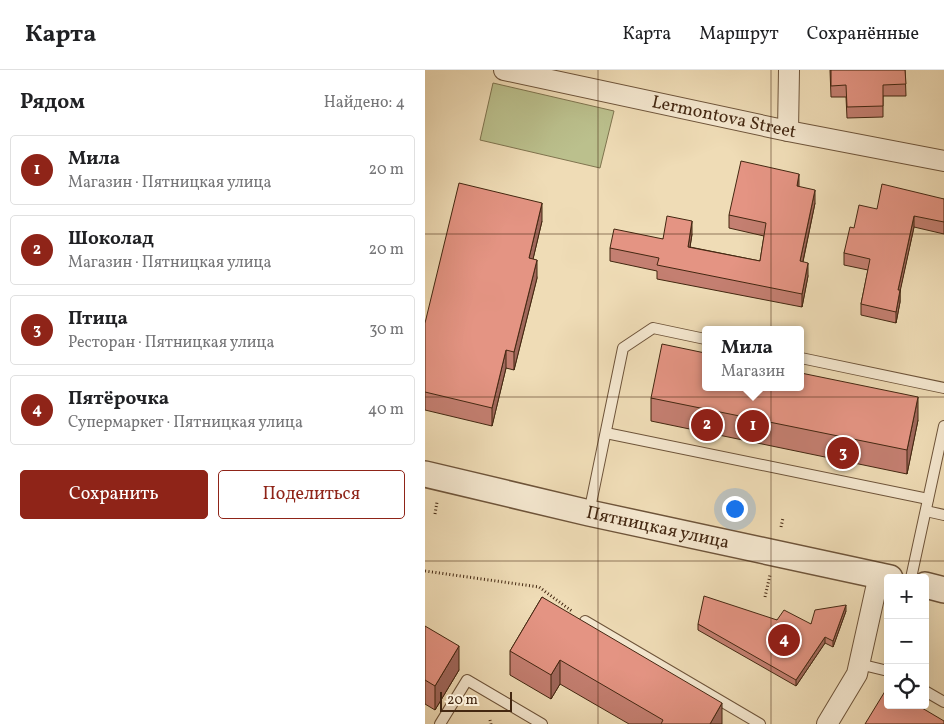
<!DOCTYPE html>
<html lang="ru">
<meta charset="utf-8">
<style>
:root{--surface:#fff;--page:#f2f2f2;--text:#202124;--muted:#757577;--line:#e0e0e0;--accent:#8f2418}
body{margin:0;font-family:Vollkorn,serif;background:var(--page);color:var(--text)}
.controls{position:absolute;right:15px;bottom:15px;display:grid;overflow:hidden;border-radius:5px;box-shadow:0 5px 20px #0002}
.controls button{width:45px;height:45px;display:grid;place-items:center;padding:0;border:0;border-bottom:1px solid var(--line);background:var(--surface);color:var(--text);font:25px sans-serif}
.scale{position:absolute;left:15px;bottom:12px;width:72px;box-sizing:border-box;padding-left:5px;border:2px solid #432711;border-top:0;font-size:14px;line-height:18px;white-space:nowrap;color:#432711;-webkit-text-stroke:4px #f5e8d0;paint-order:stroke}
.you{position:absolute;left:309px;top:438px;width:18px;height:18px;margin:-12px;border:4px solid #fff;border-radius:50%;background:#1a73e8;box-shadow:0 0 0 8px #1a73e833}
.badge{display:grid;place-items:center;width:32px;height:32px;border-radius:50%;background:var(--accent);color:#fff;font-size:16px;font-weight:700}
.pin{position:absolute;translate:-50% -50%;border:2px solid #fff;box-shadow:0 1px 5px #0006}
.popup{position:absolute;left:277px;top:256px;width:102px;height:65px;box-sizing:border-box;display:grid;place-content:center;border-radius:5px;background:var(--surface);filter:drop-shadow(0 1px 4px #0005);font-size:16px;white-space:nowrap;color:var(--muted)}
.popup b{font-size:19px;color:var(--text)}
.popup::after{content:'';position:absolute;left:50%;top:100%;margin-left:-10px;border:10px solid transparent;border-top-color:var(--surface)}
.list{margin:0;padding:0;list-style:none}
h2{display:flex;justify-content:space-between;align-items:center;height:65px;margin:0;padding:0 20px;font-size:21px}
h2 small{font-size:16px;font-weight:400;color:var(--muted)}
.list li{display:grid;grid-template-columns:32px 1fr auto;gap:15px;align-items:center;box-sizing:border-box;height:70px;margin:0 10px 10px;padding:0 10px;border:1px solid var(--line);border-radius:5px}
.list b{display:block;font-size:19px;white-space:nowrap}
.list p{margin:0;font-size:16px;white-space:nowrap;color:var(--muted)}
.list em{font-size:16px;font-style:normal;color:var(--muted)}
.actions{display:flex;gap:10px;padding:15px 20px}
.actions a{flex:1;padding:11px 0;border:1px solid var(--accent);border-radius:5px;text-align:center;font-size:18px;color:var(--accent)}
.actions .main{background:var(--accent);color:#fff}
.icon{flex:none;width:28px;height:28px;fill:none;stroke:currentColor;stroke-width:2;stroke-linecap:round;stroke-linejoin:round}
.map{position:relative;flex:none;width:519px;height:654px;overflow:hidden}
header{display:flex;align-items:center;gap:30px;box-sizing:border-box;height:70px;padding:0 25px;background:var(--surface);border-bottom:1px solid var(--line)}
header strong{font-size:24px}
nav{display:flex;gap:28px;margin-inline-start:auto;font-size:18px}
main{display:flex}
aside{flex:1;background:var(--surface)}
.map>svg:first-child{display:block}
</style>
<header>
<strong>Карта</strong>
<nav><a>Карта</a><a>Маршрут</a><a>Сохранённые</a></nav>
</header>
<main>
<aside>
<h2>Рядом<small>Найдено: 4</small></h2>
<ul class="list">
<li><span class="badge">1</span><div><b>Мила</b><p>Магазин · Пятницкая улица</p></div><em>20 m</em></li>
<li><span class="badge">2</span><div><b>Шоколад</b><p>Магазин · Пятницкая улица</p></div><em>20 m</em></li>
<li><span class="badge">3</span><div><b>Птица</b><p>Ресторан · Пятницкая улица</p></div><em>30 m</em></li>
<li><span class="badge">4</span><div><b>Пятёрочка</b><p>Супермаркет · Пятницкая улица</p></div><em>40 m</em></li>
</ul>
<div class="actions"><a class="main">Сохранить</a><a>Поделиться</a></div>
</aside>
<div class="map">
<svg width="519" height="654" viewBox="0 0 519 654">
<rect width="100%" height="100%" fill="#efdcb6"/>
<filter id="stains"><feTurbulence type="fractalNoise" baseFrequency=".004" numOctaves="4"/><feColorMatrix values="0 0 0 0 .2 0 0 0 0 .09 0 0 0 0 .02 0 0 0 .5 -.17"/></filter>
<radialGradient id="worn" r=".72"><stop offset=".6" stop-color="#630" stop-opacity="0"/><stop offset="1" stop-color="#630" stop-opacity=".3"/></radialGradient>
<polygon fill="#bbc08d" stroke="#7f744f" points="68,13 189,41 175,98 55,70"/>
<g fill="none" stroke-linecap="round" stroke-linejoin="round">
<g stroke="#6e543a" stroke-width="12">
<g id="service">
<polyline points="376,288 519,318"/>
<polyline points="181,363 503,429"/>
<polyline points="501,441 519,445"/>
<polyline points="164,443 198,278 228,258 280,269"/>
<polyline points="486,508 519,356"/>
<polyline points="160,551 335,654"/>
<polyline points="434,594 463,601"/>
<polyline points="500,621 519,632"/>
<polyline points="15,654 42,610 117,654"/>
</g>
</g>
<g stroke="#6e543a" stroke-width="22">
<g id="minor">
<path id="s1" d="M79,0L363,61L519,91"/>
<polyline points="363,61 364,0"/>
<polyline points="402,654 432,604 454,505"/>
</g>
</g>
<g stroke="#6e543a" stroke-width="28">
<g id="tertiary">
<path id="s2" d="M0,404L164,443L465,508"/>
<polyline points="500,515 519,520"/>
</g>
</g>
<g stroke="#432711" stroke-width="3" stroke-dasharray="1 2.5" stroke-linecap="butt">
<polyline points="10,444 12,432"/>
<polyline points="356,457 358,448"/>
<polyline points="0,501 114,517 148,542"/>
<polyline points="340,527 345,505"/>
<polyline points="65,650 66,654"/>
</g>
<use href="#service" stroke="#f5e8d0" stroke-width="10"/>
<use href="#minor" stroke="#f5e8d0" stroke-width="20"/>
<use href="#tertiary" stroke="#f5e8d0" stroke-width="25"/>
</g>
<g fill="#c47f71" stroke="#432711">
<polygon points="405,0 480,0 481,26 458,26 458,47 422,48 421,27 406,27"/>
<polygon points="374,116 390,133 378,192 383,206 377,237 232,209 232,201 185,191 185,178 267,164 265,177 335,191 339,166 304,158 304,145"/>
<polygon points="519,129 519,164 489,157 475,220 475,232 471,253 436,245 436,234 443,200 419,195 419,183 429,158 452,139"/>
<polygon points="117,151 108,189 112,208 89,300 81,298 67,356 0,340 0,253"/>
<polygon points="226,328 493,350 482,404 226,351"/>
<polygon points="117,527 297,654 204,654 135,614 126,629 85,605 85,581"/>
<polygon points="421,541 408,577 400,573 371,616 273,560 273,554 352,550 386,554"/>
<polygon points="0,556 34,600 10,640 0,634"/>
</g>
<g fill="#a0685c" stroke="#432711">
<polygon points="374,104 374,117 372,116"/>
<polygon points="390,120 390,133 375,205 375,191"/>
<polygon points="117,133 117,151 104,206 104,188"/>
<polygon points="489,146 489,157 473,231 473,220"/>
<polygon points="267,151 267,164 263,190 263,177"/>
<polygon points="112,190 112,208 89,300 89,282"/>
<polygon points="383,193 383,206 377,237 377,224"/>
<polygon points="475,220 475,232 471,253 471,242"/>
<polygon points="81,280 81,298 67,356 67,338"/>
<polygon points="493,327 493,350 482,404 482,380"/>
<polygon points="421,535 421,541 408,577 408,571"/>
<polygon points="400,567 400,573 371,616 371,610"/>
<polygon points="34,576 34,600 10,640 10,616"/>
<polygon points="135,590 135,614 126,629 126,605"/>
<polygon points="297,633 297,654 285,654"/>
</g>
<g fill="#e49483" stroke="#432711">
<polygon points="406,0 480,0 481,14 458,15 458,36 422,37 421,15 406,16"/>
<polygon points="316,91 374,104 372,116 390,120 375,191 383,193 377,224 232,195 234,188 185,178 189,159 238,169 242,146 267,151 263,177 335,191 341,153 304,145"/>
<polygon points="34,113 117,133 104,188 112,190 89,282 81,280 67,338 0,322 0,253"/>
<polygon points="457,114 519,129 519,152 489,146 473,220 475,220 471,242 436,234 445,189 419,183 425,157 429,158 434,135 452,139"/>
<polygon points="237,274 280,283 280,317 376,317 376,303 493,327 482,380 226,328"/>
<polygon points="279,526 352,550 359,540 386,554 390,540 421,535 408,571 400,567 371,610 273,554"/>
<polygon points="117,527 297,633 285,654 236,654 238,650 135,590 126,605 85,581"/>
<polygon points="0,556 34,576 10,616 0,610"/>
<polygon points="462,618 463,618 463,635 492,635 519,651 519,654 440,654"/>
</g>
<path fill="none" stroke="#432711" stroke-width="1" stroke-opacity="0.55" d="M173,0V654M346,0V654M0,164H519M0,327H519M0,491H519"/>
<g text-anchor="middle" dominant-baseline="central" stroke-width="4.5" stroke-linejoin="round" paint-order="stroke">
<g font-size="18" fill="#432711" stroke="#f5e8d0">
<text stroke="none"><textPath href="#s1" startOffset="225">Lermontova Street</textPath></text>
<text stroke="none"><textPath href="#s2" startOffset="239">Пятницкая улица</textPath></text>
</g>
</g>
<rect width="100%" height="100%" filter="url(#stains)"/>
<rect width="100%" height="100%" fill="url(#worn)"/>
</svg>
<div class="controls">
<button>+</button>
<button>−</button>
<button><svg class="icon" aria-label="locate" viewBox="0 0 24 24"><circle cx="12" cy="12" r="6"/><path d="M12 2v4M12 18v4M2 12h4M18 12h4"/></svg></button>
</div>
<div class="scale">20 m</div>
<div class="you"></div>
<div class="pin badge" style="left:328px;top:356px">1</div>
<div class="popup"><b>Мила</b>Магазин</div>
<div class="pin badge" style="left:282px;top:355px">2</div>
<div class="pin badge" style="left:418px;top:383px">3</div>
<div class="pin badge" style="left:359px;top:570px">4</div>
</div>
</main>
